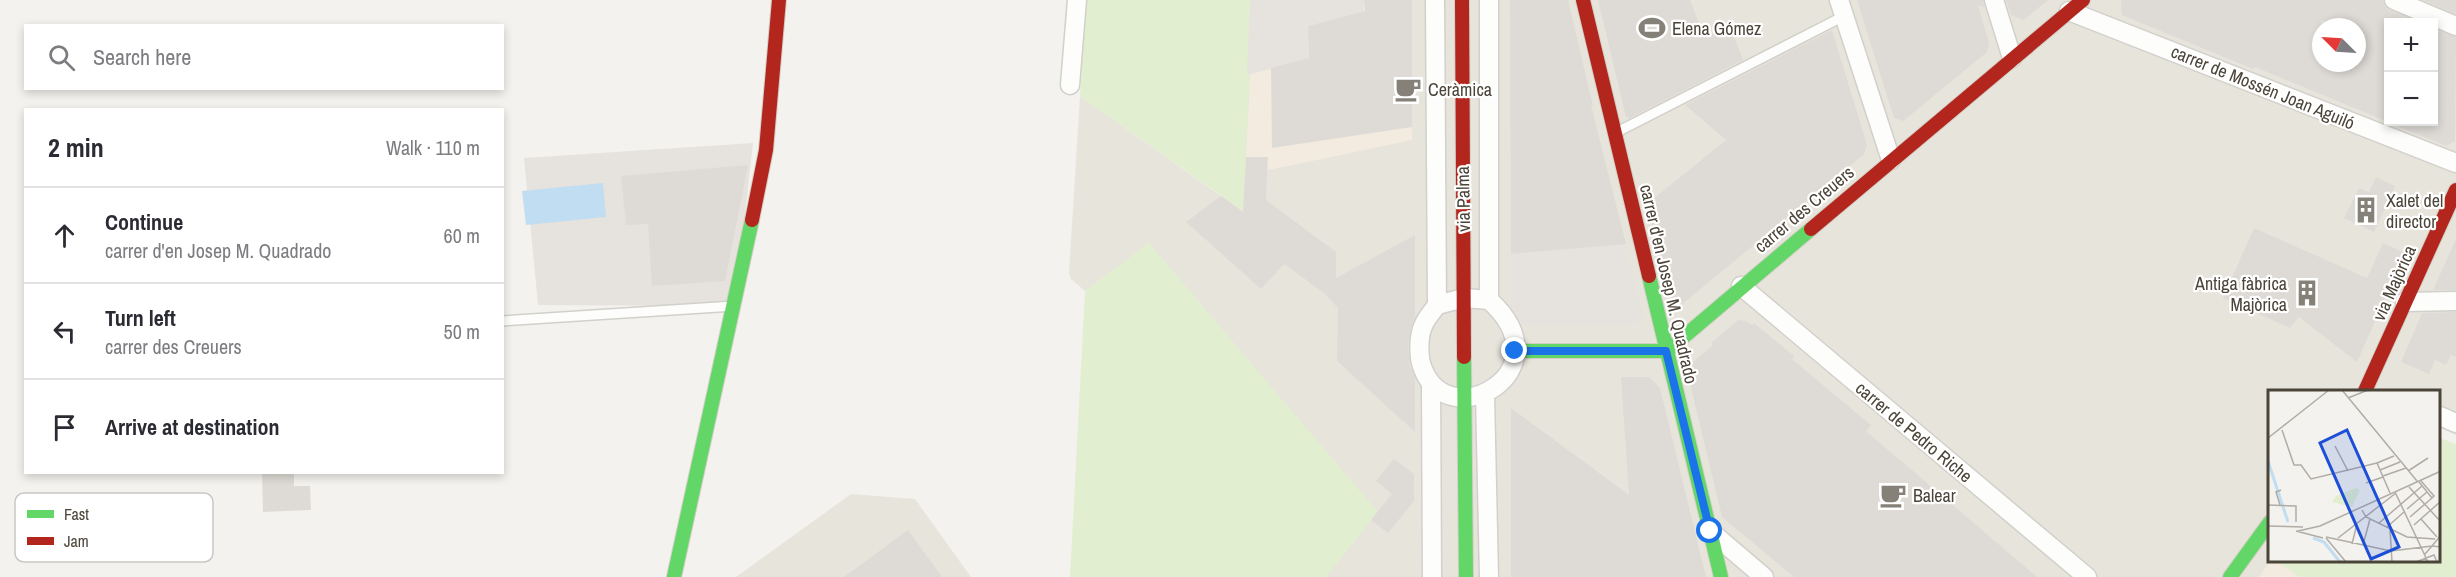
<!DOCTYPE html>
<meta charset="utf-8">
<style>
:root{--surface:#fff;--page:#f2f2f3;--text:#2b2b33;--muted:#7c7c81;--line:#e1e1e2}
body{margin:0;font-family:"Archivo Narrow",sans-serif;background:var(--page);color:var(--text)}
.controls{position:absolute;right:18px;top:18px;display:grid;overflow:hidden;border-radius:0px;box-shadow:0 3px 9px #0003}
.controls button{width:54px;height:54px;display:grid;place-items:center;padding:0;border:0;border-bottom:2px solid var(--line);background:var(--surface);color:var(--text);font:30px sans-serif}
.compass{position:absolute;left:2312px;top:18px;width:54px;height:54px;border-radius:50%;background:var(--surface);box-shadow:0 3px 9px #0003;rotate:294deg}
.stop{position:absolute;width:18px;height:18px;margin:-14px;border:4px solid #1a73e8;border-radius:50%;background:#fff}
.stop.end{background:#1a73e8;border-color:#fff;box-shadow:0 2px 6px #0008}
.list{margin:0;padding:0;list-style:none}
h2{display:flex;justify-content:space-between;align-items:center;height:78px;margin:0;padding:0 24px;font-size:26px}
h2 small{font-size:20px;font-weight:400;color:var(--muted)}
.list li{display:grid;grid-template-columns:39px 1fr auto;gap:18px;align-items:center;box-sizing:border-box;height:96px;padding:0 24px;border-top:2px solid var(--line)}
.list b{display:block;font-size:22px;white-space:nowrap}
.list p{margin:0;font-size:20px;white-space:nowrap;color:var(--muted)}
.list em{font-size:20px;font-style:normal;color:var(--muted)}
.icon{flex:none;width:33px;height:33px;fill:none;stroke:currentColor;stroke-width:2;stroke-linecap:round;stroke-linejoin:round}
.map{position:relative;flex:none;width:2456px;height:577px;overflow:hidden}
.search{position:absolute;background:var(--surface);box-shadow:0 3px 9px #0003;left:24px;top:24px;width:480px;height:66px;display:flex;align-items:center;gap:15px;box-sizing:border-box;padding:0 21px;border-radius:0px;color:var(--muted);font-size:22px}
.panel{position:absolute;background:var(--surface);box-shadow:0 3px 9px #0003;left:24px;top:108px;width:480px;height:366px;border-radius:0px}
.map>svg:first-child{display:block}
</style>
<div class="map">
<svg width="2456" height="577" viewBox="0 0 2456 577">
<rect width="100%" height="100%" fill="#f4f2ee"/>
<g fill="#e7e4dc" fill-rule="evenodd">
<path d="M1251,0H2456V435L2440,428V391H2270V560L2289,561L2300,577H1324L1149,244L1085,291L1071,279L1069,273L1080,96L1221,196ZM2388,22H2434V122H2388ZM2321,27H2357V63H2321Z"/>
<polygon points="851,494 915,499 971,577 736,577"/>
</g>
<g fill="#f3ebdf">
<polygon points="1364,0 1412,0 1412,140 1245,175 1250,74 1308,58 1308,25 1364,12"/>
<polygon points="2271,560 2277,561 2300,577 2259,577"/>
</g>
<g fill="#e6e2de">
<polygon points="1250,0 1364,0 1364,12 1308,26 1309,58 1247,75"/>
<polygon points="753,143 735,306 538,305 524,158"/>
</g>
<g fill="#e1eecf">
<polygon points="1086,0 1250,0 1247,74 1250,74 1243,211 1080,96"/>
<polygon points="1149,243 1378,512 1326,577 1070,577 1085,291"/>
<polygon points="2440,438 2456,444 2456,577 2300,577 2277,561 2440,560"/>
</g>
<polygon fill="#e6e3df" points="1624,244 1643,318 1636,326 1524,326 1510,315 1511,254"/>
<polygon fill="#c0ddf1" points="603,183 606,217 526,225 522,191"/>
<g fill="#dedbd6" fill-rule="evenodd">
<polygon points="1364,0 1412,0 1412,127 1272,148 1271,68 1309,58 1308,26 1365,11"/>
<polygon points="1510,0 1568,0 1593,106 1591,105 1626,244 1511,254"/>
<polygon points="1598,0 1690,0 1704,36 1730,27 1743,60 1630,118 1626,117"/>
<polygon points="1857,0 1983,0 1984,7 1978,5 1989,43 1987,52 1903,121 1894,118"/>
<polygon points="2006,0 2048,0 2024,20 2011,15"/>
<path d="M2121,0H2383L2385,6L2389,10L2419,22H2388V122H2433V29L2456,37L2455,141L2446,146L2255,67L2253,69L2122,15ZM2321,20L2338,27H2357V63H2321Z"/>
<polygon points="2423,0 2456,0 2456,14"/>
<polygon points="1832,30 1867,145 1864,154 1674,311 1647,204 1726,140 1685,105"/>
<polygon points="1246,157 1268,157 1266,200 1336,252 1336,278 1415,235 1415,317 1410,331 1408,347 1410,367 1415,377 1415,432 1337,361 1338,308 1324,293 1284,264 1261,289 1186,222 1221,196 1243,212"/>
<polygon points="748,165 725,281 652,286 648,224 626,225 621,176"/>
<polygon points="2376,177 2395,186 2374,232 2344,218 2359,188 2369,192"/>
<polygon points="2254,228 2367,278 2383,243 2405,253 2357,362 2299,317 2290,328 2223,298"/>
<polygon points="2456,239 2456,290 2433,290"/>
<polygon points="2456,312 2456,357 2451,355 2446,365 2435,360 2429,374 2401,362 2422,313"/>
<polygon points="1738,320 1746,321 1752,325 1754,323 1794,356 1792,359 1871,425 1866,431 2037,577 1794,577 1722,517 1687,371 1692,363 1713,345 1711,343"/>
<polygon points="1621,377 1649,377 1660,388 1706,577 1511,577 1511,408 1629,495"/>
<polygon points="1394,459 1414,474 1414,501 1388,533 1371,520 1392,494 1376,481"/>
<polygon points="262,472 294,472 294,486 310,486 311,510 263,512"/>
<polygon points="908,530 942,577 844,577"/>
</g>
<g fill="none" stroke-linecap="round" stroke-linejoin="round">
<g stroke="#d2d0cb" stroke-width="12">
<g id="lane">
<polyline points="1617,132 1844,16"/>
<polyline points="502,321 734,306"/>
</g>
</g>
<g stroke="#d2d0cb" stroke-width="21">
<g id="street">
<polyline points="1435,0 1437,305"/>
<polyline points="1839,0 1891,160"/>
<polyline points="1994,0 2012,58"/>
<polyline points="2394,0 2456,26"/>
<polyline points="2069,11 2456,163"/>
<polyline points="1070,85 1077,0"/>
<polyline points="1741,286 2087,577"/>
<path d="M1464,298L1489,300C1568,371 1449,437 1423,369C1418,358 1418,335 1424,324C1427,317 1433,311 1437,305Z"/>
<polyline points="1489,300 1489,0"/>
<polyline points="2405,302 2456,301"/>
<polyline points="1431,384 1432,577"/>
<polyline points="1485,394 1489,577"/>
<polyline points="2440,416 2456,423"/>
<polyline points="1710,531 1764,577"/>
</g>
</g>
<g stroke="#d3cfc5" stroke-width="16">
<g id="fast">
<polyline points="1649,276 1721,577"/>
<polyline points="1515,351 1667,351 1811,229"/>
<polyline points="1464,357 1466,577"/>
<polyline points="674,577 752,220"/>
<polyline points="2230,577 2270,522"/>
</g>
</g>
<g stroke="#d3cfc5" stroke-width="16">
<g id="jam">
<polyline points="1462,0 1464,357"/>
<polyline points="1583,0 1649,276"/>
<polyline points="752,220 766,150 779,0"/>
<polyline points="1811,229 2083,0"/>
<polyline points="2365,391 2456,190"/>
</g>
</g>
<use href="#lane" stroke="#fdfdfc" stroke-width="9"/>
<use href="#street" stroke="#fdfdfc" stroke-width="18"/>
<use href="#fast" stroke="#63d668" stroke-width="14"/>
<use href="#jam" stroke="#b3261e" stroke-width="14"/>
</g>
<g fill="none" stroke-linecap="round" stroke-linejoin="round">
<polyline stroke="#1a73e8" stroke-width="8" points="1515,351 1666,351 1710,531"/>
</g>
<defs>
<g id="stadium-bare" transform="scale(2.07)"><path d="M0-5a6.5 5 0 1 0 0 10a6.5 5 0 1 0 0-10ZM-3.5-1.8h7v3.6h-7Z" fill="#868178" stroke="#fff" stroke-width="2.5" paint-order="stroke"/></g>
<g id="cafe-bare" transform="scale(2.07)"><path d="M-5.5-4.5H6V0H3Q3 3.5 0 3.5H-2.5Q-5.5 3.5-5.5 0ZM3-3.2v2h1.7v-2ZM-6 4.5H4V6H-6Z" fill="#868178" stroke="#fff" stroke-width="2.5" paint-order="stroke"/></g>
<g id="building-bare" transform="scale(2.07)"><path d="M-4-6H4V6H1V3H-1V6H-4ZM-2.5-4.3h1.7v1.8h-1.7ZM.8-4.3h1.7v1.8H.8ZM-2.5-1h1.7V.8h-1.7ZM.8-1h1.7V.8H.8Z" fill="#868178" stroke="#fff" stroke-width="2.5" paint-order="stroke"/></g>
</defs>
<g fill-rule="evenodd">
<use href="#stadium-bare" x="1652" y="28"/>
<use href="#cafe-bare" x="1408" y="89"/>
<use href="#building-bare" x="2366" y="210"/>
<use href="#building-bare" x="2307" y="293"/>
<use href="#cafe-bare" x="1893" y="495"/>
</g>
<g text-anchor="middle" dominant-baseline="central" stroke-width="4.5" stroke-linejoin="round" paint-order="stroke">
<g font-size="18" fill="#4b4439" stroke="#fff" text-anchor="start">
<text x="1672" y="28">Elena Gómez</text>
<text x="1428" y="89">Ceràmica</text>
<text x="2386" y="200">Xalet del<tspan x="2386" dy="21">director</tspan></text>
<text x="2287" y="283" text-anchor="end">Antiga fàbrica<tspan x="2287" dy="21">Majòrica</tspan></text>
<text x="1913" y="495">Balear</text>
</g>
<g font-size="18" fill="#4b4439" stroke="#fff">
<text transform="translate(2263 87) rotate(22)">carrer de Mossén Joan Aguiló</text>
<text transform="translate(1463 199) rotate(-91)">via Palma</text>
<text transform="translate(1804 209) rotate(-40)">carrer des Creuers</text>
<text transform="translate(2394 283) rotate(-66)">via Majòrica</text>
<text transform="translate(1669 284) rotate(77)">carrer d'en Josep M. Quadrado</text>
<text transform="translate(1914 432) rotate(40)">carrer de Pedro Riche</text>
</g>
</g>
<g transform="translate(2268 390)">
<rect width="172" height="172" fill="#f4f2ee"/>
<path d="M88,98L92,100L84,117L64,112L68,106Z" fill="#e1eecf"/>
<path fill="none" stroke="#c0ddf1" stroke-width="3" d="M0,71L20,132M45,148L56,152L72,172"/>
<path fill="none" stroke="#b0aca6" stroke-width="1.5" d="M74,0L149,91M80,8L100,0M14,40L26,75H33L43,89L109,73M0,48L61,0M67,56L80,81M112,80L132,72M140,81L160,68M115,86L138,78M153,91L166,106L164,108M151,92L164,108M98,93L115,87M141,97L173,132M127,102L160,172M122,103L109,73L126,66M0,115L28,116V132M12,115L8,102L13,100M139,119L159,102M94,120L98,127L139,147L167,149M142,127L164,108M153,129L169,147M111,133L154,96M146,135L173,111M0,136L35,137M119,137L136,122M122,139L124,172M28,141L55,148M30,141L52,136L173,81M58,147L123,161L164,156L173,145M58,148L78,172M70,148L128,103M84,154L89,134M95,155L102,129M157,164L164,156L173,157M148,172L166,165L169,172"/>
<path fill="#1d4ed8" fill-opacity="0.15" stroke="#1d4ed8" stroke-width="3" d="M79,40L131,157L103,169L52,53Z"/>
<rect width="172" height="172" fill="none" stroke="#4b4439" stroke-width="3"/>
</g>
<rect x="15" y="493" width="198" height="69" rx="9" fill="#fff" stroke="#c9c7c4" stroke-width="1.5"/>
<rect x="27" y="510" width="27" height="8" fill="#63d668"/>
<rect x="27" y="537" width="27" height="8" fill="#b3261e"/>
<g font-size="16" fill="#4b4439">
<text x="64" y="520">Fast</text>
<text x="64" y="547">Jam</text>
</g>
</svg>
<div class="controls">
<button>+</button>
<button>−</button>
</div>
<svg class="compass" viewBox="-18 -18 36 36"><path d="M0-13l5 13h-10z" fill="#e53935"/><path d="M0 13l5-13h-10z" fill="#7c7c81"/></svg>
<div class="stop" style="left:1710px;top:531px"></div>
<div class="stop end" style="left:1515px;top:351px"></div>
<div class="search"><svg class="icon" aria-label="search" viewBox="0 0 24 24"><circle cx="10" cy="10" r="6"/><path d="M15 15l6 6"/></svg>Search here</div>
<section class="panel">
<h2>2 min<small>Walk · 110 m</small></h2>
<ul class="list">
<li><svg class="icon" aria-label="ahead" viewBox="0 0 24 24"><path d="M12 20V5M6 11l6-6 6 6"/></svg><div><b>Continue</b><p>carrer d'en Josep M. Quadrado</p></div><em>60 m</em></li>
<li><svg class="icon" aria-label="left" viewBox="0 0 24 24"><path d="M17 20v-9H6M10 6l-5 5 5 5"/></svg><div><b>Turn left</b><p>carrer des Creuers</p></div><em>50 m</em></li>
<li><svg class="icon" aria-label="arrive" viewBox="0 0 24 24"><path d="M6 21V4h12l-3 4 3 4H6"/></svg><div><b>Arrive at destination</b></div></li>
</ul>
</section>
</div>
